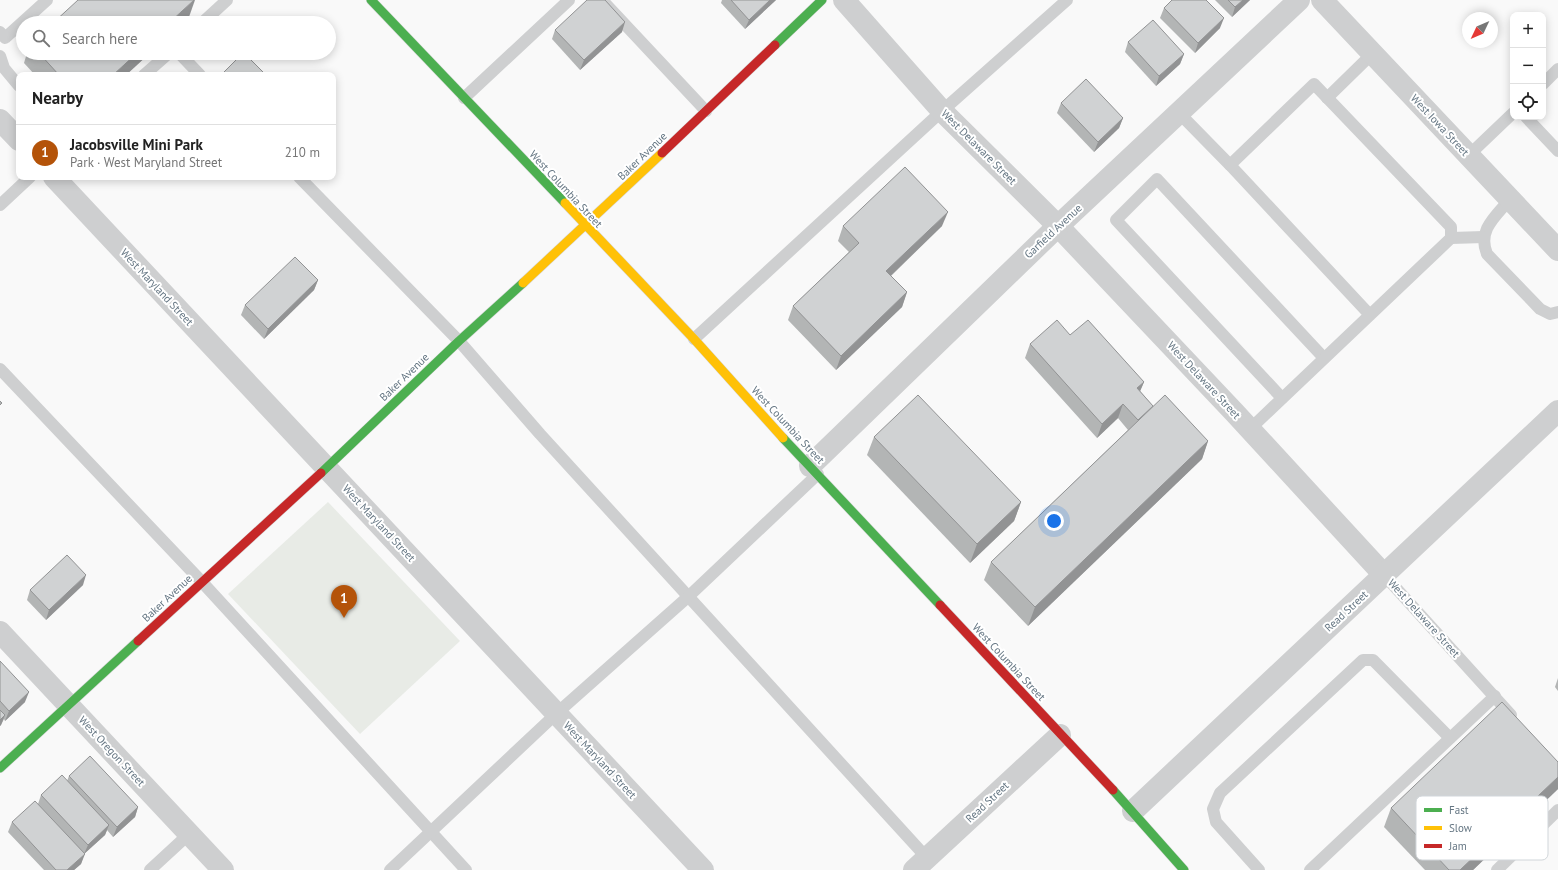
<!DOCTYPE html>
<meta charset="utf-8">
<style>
:root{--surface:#fff;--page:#f6f6f6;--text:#222;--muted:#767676;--line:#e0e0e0;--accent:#b45309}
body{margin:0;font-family:"PT Sans",sans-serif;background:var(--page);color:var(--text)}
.controls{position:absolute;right:12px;top:12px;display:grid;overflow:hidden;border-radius:8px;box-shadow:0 2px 10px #0003}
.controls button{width:36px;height:36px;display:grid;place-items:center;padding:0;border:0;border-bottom:1px solid var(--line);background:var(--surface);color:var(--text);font:20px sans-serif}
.compass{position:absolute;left:1462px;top:12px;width:36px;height:36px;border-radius:50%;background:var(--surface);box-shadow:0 2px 10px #0003;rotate:226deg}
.you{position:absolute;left:1054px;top:521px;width:14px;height:14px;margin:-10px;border:3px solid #fff;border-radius:50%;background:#1a73e8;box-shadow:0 0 0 6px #1a73e833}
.badge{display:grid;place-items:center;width:26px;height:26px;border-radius:50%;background:var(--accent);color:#fff;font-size:13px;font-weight:700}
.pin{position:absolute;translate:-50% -33px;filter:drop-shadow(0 1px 2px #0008)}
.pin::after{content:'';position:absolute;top:21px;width:14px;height:12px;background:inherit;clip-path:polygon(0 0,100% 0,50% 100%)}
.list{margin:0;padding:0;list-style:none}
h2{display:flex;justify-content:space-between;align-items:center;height:52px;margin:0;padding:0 16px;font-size:17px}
h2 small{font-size:13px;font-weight:400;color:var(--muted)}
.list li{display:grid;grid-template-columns:26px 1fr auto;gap:12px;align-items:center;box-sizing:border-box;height:56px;padding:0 16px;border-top:1px solid var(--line)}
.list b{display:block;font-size:15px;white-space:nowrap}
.list p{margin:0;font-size:13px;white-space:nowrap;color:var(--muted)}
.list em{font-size:13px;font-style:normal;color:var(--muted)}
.icon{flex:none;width:22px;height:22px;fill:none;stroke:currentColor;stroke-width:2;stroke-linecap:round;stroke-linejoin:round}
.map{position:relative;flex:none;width:1558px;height:870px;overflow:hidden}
.search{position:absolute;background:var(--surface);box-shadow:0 2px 10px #0003;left:16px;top:16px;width:320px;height:44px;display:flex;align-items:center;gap:10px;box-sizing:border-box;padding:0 14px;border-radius:22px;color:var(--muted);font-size:15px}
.panel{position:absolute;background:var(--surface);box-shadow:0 2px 10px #0003;left:16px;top:72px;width:320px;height:108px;border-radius:8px}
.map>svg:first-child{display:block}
</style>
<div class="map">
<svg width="1558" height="870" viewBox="0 0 1558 870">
<rect width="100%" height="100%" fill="#f9f9f9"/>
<polygon fill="#e8ebe6" points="328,502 460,641 360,734 228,594"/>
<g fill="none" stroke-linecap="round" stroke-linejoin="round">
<g stroke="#d5d6d7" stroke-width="10">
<g id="fast">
<polyline points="371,0 565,203"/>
<polyline points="775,45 822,0"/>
<polyline points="783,438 940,605"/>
<polyline points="321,473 459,341 523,283"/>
<polyline points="0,768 138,641"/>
<polyline points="1113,790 1184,870"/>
</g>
</g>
<g stroke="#d5d6d7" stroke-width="10">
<g id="slow">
<polyline points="565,203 694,339 783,438"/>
<polyline points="523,283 662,153"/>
</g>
</g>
<g stroke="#d5d6d7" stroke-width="10">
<g id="jam">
<polyline points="662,153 775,45"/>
<polyline points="940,605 1113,790"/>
<polyline points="138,641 321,473"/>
</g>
</g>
<g stroke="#cecfd0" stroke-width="12">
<polyline points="602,0 706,111"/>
<polyline points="202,23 227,0"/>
<polyline points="0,32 5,38 47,0"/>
<polyline points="179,53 200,75"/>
<polyline points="0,56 4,68 19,86"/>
<polyline points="144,75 169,53"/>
<polyline points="1543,84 1558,69"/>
<polyline points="464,98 569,0"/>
<polyline points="1327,98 1373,53"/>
<polyline points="1180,114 1230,165"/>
<polyline points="1526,117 1558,151"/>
<polyline points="1469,155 1513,113"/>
<polyline points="299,177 459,341 540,434 927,858"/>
<path d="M1510,199C1496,216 1477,230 1487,254L1540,309L1550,314L1558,312"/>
<polyline points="0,205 30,177"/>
<polyline points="1451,238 1484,237"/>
<polyline points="694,339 942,111 1067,0"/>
<polyline points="0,369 202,582 466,870"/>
<polyline points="1282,398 1116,220 1157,179 1324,358"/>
<polyline points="1250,429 1451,238 1451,227 1314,84 1230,165 1370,315"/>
<polyline points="1385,576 1511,715"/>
<polyline points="150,870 189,834"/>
<polyline points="390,870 557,713 689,596 818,474"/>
<polyline points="1259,870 1216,822 1213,809 1220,793 1363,660 1373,660 1450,738"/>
<polyline points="1310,870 1495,696"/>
<polyline points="1497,870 1558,810"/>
</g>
<g stroke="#cecfd0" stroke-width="22">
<polyline points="844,0 942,111 1058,226 1234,412 1385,576"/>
<polyline points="1322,0 1558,250"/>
<polyline points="0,120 19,140"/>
<polyline points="54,177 703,870"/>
<polyline points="810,466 1058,226 1299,0"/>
<polyline points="0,632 223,870"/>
<polyline points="1133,811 1558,411"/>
<polyline points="914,870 1060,735"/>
</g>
<use href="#fast" stroke="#4caf50" stroke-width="9"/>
<use href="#slow" stroke="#ffc107" stroke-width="9"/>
<use href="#jam" stroke="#c62828" stroke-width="9"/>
</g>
<g fill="#b3b5b5">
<polygon points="722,0 776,0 745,29 721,3"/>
<polygon points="1215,0 1250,0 1232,17"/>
<polygon points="1164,8 1220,28 1195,53 1160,18"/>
<polygon points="555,30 622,32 580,70 552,39"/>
<polygon points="1128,42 1184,54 1180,64 1156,86 1125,52"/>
<polygon points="27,53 150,53 126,75 35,75 24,63"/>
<polygon points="1061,103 1123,118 1119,128 1094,152 1057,113"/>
<polygon points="843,226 942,226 891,276 907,292 902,307 836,370 788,320 793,306 849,252 838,241"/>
<polygon points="318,280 314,290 264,339 241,315 245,305"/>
<polygon points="1070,335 1144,382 1140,391 1153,406 1208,441 1202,459 1028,626 984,580 991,562 1128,430 1118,418 1097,438 1025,358 1030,344"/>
<polygon points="874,437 1021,502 1014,521 970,563 867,455"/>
<polygon points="83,585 46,620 27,600 30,590"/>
<polygon points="0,661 25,702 5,721 4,719 1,725 0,726"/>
<polygon points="1558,678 1558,691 1555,687"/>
<polygon points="1558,762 1558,789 1473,870 1425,870 1384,827 1391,808"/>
<polygon points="69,776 138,807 135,817 113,837 107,830 105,835 84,854 81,864 74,870 44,870 8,832 12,822 38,804 41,795 67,781"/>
</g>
<g fill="#929394">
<polygon points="194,0 195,0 189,17 182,23 169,23"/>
<polygon points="770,0 776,0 745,29 749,20"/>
<polygon points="1243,0 1250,0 1232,17 1235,7"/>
<polygon points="1224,18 1220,28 1195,53 1198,43"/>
<polygon points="625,22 622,32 580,70 584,60"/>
<polygon points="137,53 150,53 126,75 113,75"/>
<polygon points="1184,54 1180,64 1156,86 1159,76"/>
<polygon points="1123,118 1119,128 1094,152 1098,142"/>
<polygon points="948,212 942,226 881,285 886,271"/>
<polygon points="318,280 314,290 264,339 268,329"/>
<polygon points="907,292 902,307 836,370 841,356"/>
<polygon points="1144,382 1138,396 1137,388"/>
<polygon points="1123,404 1118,418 1097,438 1102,424"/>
<polygon points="1208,441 1202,459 1028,626 1035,607"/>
<polygon points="1021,502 1014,521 970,563 977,544"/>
<polygon points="86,575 83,585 46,620 49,610"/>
<polygon points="29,692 25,702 5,721 9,711"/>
<polygon points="5,715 1,725 0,726 0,720"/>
<polygon points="1558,777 1558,789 1473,870 1460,870"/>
<polygon points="138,807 135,817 113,837 117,827"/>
<polygon points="109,825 105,835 84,854 88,845"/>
<polygon points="85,854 81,864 74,870 67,870"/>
</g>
<g fill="#d0d2d3" stroke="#929394">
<polygon points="78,0 194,0 169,23 53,23"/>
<polygon points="587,0 605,0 625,22 584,60 555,30"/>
<polygon points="731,0 770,0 749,20"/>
<polygon points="1172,0 1206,0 1224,18 1198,43 1164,8"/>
<polygon points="1228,0 1243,0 1235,7"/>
<polygon points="1153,20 1184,54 1159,76 1128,42"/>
<polygon points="39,53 137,53 113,75 59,75"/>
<polygon points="243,53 244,53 263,72 260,75 224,75 223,73"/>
<polygon points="1086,79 1123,118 1098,142 1061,103"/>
<polygon points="905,167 948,212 886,271 907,292 841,356 793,306 859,243 843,226"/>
<polygon points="295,257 318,280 268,329 245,305"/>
<polygon points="1057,320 1070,335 1088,320 1144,382 1137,388 1153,406 1138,420 1123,404 1102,424 1030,344"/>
<polygon points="918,395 1021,502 977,544 874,437"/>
<polygon points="1165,395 1208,441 1035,607 991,562"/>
<polygon points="0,401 2,403 0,405"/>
<polygon points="67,555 86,575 49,610 30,590"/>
<polygon points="0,661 29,692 9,711 0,701"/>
<polygon points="1502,702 1558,762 1558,777 1460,870 1449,870 1391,808"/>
<polygon points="0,710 5,715 0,720"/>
<polygon points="90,756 138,807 117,827 69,776"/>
<polygon points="62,775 109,825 88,845 41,795"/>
<polygon points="35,801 85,854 67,870 56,870 12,822"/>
</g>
<g text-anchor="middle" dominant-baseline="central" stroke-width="4" stroke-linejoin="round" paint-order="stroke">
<g font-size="11" fill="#657683" stroke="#fff">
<text transform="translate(1440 125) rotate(47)">West Iowa Street</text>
<text transform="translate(979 147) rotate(45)">West Delaware Street</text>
<text transform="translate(642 156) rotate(-44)">Baker Avenue</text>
<text transform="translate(566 189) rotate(47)">West Columbia Street</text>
<text transform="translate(1053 231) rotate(-43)">Garfield Avenue</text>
<text transform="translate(157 287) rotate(47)">West Maryland Street</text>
<text transform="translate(404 377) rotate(-44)">Baker Avenue</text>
<text transform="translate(1204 380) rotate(47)">West Delaware Street</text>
<text transform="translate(788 425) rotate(47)">West Columbia Street</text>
<text transform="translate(379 523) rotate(47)">West Maryland Street</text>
<text transform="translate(167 598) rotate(-43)">Baker Avenue</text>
<text transform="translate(1346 611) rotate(-43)">Read Street</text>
<text transform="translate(1424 618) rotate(48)">West Delaware Street</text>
<text transform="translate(1009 662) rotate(47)">West Columbia Street</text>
<text transform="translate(112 751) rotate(47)">West Oregon Street</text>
<text transform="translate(600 760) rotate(47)">West Maryland Street</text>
<text transform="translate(987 802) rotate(-43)">Read Street</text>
</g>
</g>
<rect x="1416" y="796" width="132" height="64" rx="6" fill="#fff" stroke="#d1d6da" stroke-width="1"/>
<rect x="1424" y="808" width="18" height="4" fill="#4caf50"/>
<rect x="1424" y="826" width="18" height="4" fill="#ffc107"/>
<rect x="1424" y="844" width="18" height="4" fill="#c62828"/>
<g font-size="11" fill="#657683">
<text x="1449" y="814">Fast</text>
<text x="1449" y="832">Slow</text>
<text x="1449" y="850">Jam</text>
</g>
</svg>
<div class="controls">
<button>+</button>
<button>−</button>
<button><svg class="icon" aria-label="locate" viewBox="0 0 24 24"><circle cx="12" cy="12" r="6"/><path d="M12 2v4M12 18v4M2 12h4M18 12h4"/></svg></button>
</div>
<svg class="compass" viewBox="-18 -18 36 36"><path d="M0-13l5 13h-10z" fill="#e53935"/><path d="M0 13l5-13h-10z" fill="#767676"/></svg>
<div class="you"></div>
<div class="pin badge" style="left:344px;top:618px">1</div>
<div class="search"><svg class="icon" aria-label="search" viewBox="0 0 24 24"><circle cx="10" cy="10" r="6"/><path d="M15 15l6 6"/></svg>Search here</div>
<section class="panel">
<h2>Nearby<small></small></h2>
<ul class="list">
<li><span class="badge">1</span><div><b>Jacobsville Mini Park</b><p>Park · West Maryland Street</p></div><em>210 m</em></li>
</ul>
</section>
</div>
